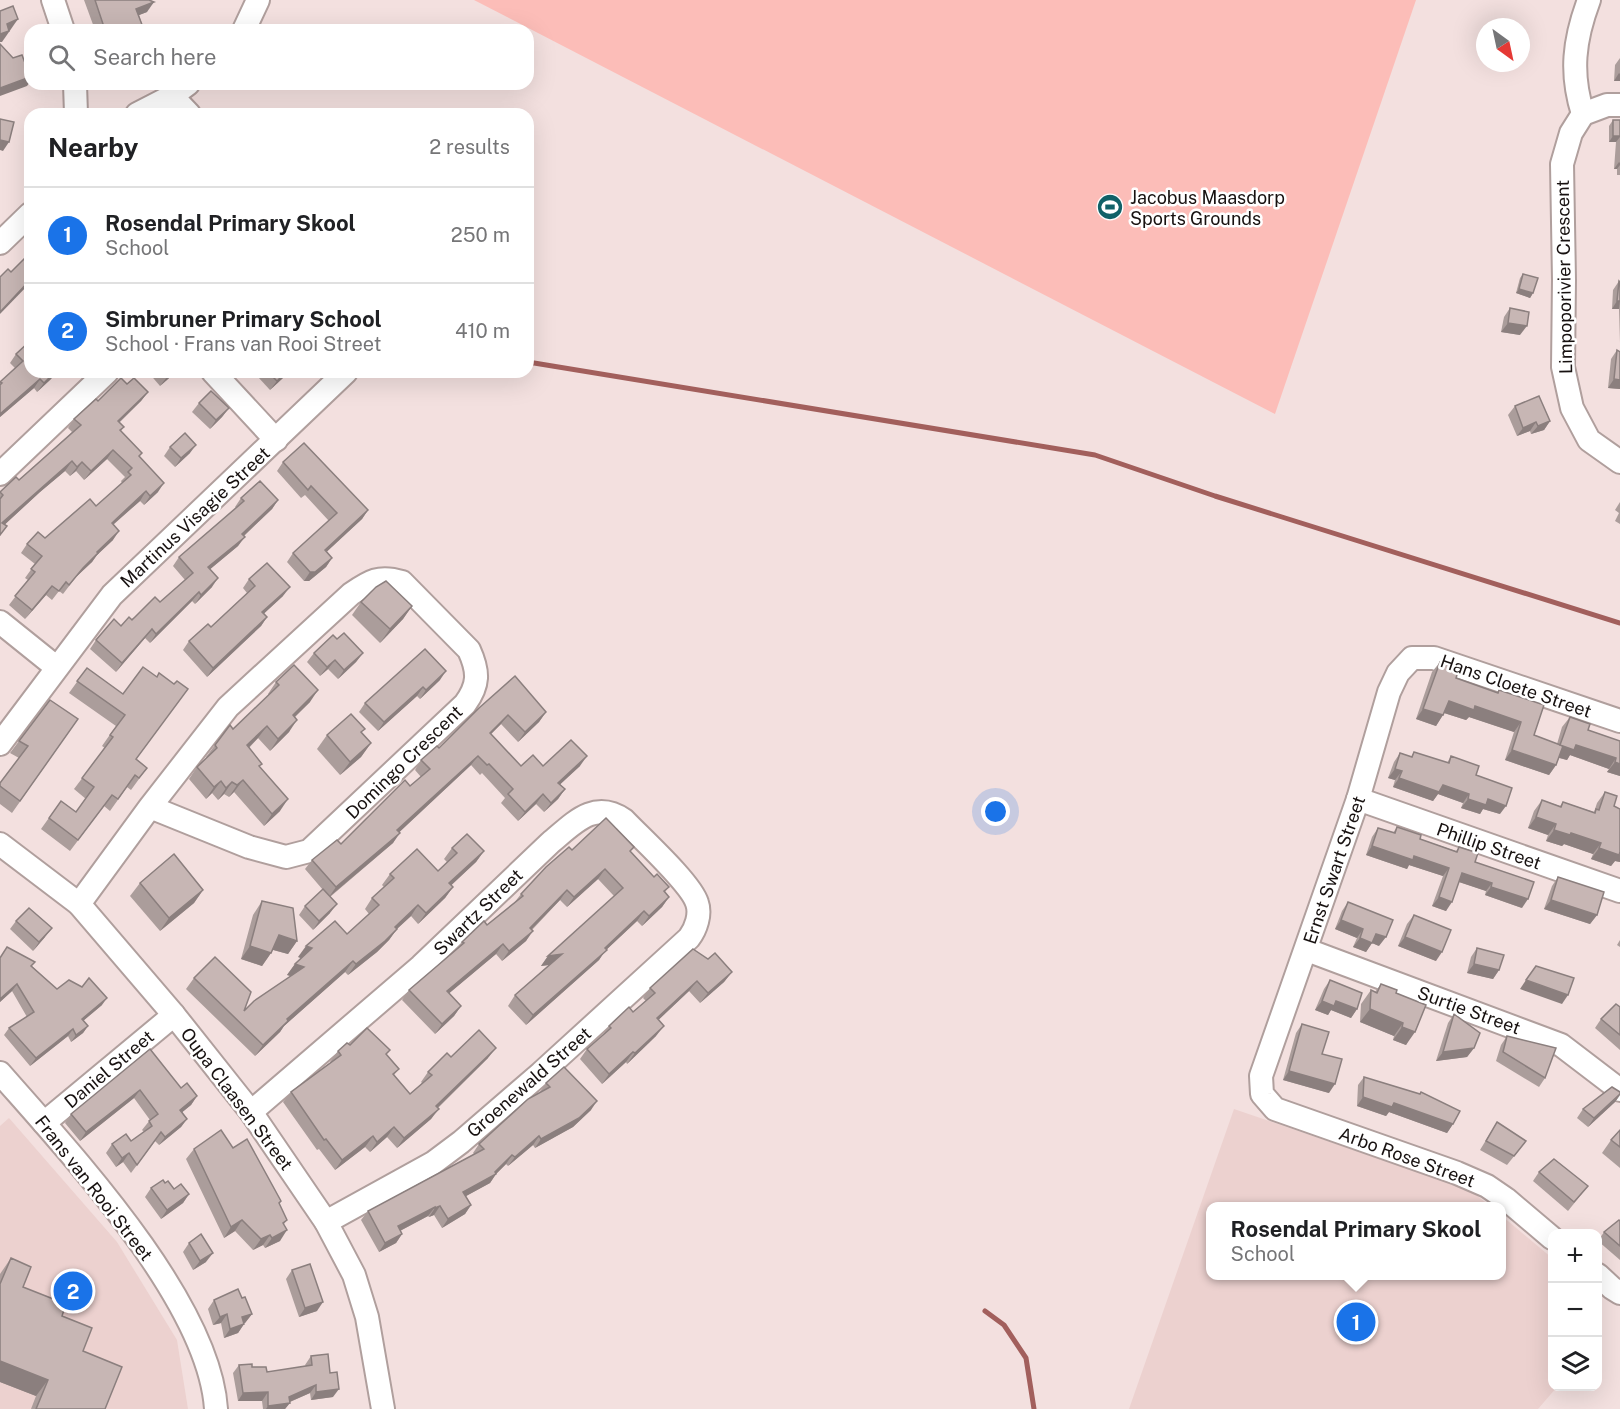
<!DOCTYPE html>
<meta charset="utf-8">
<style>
:root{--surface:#fff;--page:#f6f6f6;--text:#202124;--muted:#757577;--line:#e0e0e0;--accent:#1a73e8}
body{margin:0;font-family:"Public Sans",sans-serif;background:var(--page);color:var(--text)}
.controls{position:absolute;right:18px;bottom:18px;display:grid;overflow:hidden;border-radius:12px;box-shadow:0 6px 24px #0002}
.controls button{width:54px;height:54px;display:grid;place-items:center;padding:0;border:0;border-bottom:2px solid var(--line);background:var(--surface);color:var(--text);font:30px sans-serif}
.compass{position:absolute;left:1476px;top:18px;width:54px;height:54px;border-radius:50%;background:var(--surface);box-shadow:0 6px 24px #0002;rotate:147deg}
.you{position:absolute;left:996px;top:812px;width:21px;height:21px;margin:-15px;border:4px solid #fff;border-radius:50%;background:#1a73e8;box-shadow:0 0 0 9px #1a73e833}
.badge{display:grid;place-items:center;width:39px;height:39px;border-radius:50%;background:var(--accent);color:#fff;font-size:20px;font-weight:700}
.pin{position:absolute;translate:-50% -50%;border:3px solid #fff;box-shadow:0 2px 6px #0006}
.popup{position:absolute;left:1206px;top:1202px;width:300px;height:78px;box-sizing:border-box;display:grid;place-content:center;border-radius:12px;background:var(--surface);filter:drop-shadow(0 2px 4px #0005);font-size:20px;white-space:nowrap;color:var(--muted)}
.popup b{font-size:22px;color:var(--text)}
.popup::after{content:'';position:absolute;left:50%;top:100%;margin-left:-12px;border:12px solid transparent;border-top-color:var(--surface)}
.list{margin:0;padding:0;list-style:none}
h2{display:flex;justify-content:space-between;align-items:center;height:78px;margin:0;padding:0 24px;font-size:26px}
h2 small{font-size:20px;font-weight:400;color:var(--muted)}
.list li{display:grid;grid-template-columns:39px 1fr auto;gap:18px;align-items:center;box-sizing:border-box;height:96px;padding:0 24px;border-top:2px solid var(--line)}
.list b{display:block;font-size:22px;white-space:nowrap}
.list p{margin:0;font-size:20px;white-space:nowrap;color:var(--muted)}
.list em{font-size:20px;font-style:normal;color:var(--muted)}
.icon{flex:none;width:33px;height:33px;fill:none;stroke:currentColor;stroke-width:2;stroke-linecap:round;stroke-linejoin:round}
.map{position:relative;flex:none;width:1620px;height:1409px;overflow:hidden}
.search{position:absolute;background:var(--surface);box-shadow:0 6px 24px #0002;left:24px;top:24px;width:510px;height:66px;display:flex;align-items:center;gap:15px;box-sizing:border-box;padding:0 21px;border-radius:18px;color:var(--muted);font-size:22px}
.panel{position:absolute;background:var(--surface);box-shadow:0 6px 24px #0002;left:24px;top:108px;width:510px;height:270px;border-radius:18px}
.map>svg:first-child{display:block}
</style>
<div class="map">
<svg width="1620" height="1409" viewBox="0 0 1620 1409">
<rect width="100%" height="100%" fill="#f3e0df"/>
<g fill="#ecd1cf">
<polygon points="1234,1109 1470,1190 1490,1206 1210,1206 1210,1276 1502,1276 1502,1216 1552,1258 1552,1386 1557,1387 1538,1409 1129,1409"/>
<polygon points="9,1118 117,1242 177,1340 188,1409 0,1409 0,1126"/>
</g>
<polygon fill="#fcbdb8" points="474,0 1416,0 1275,414"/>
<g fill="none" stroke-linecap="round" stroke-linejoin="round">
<g stroke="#a25f5c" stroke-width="5">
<polyline points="528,362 1095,455 1215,496 1620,623"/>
<polyline points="985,1311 1004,1325 1026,1358 1034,1409"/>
</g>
<g stroke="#b09f9d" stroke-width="26">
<g id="minor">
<polyline points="53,0 63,30"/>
<polyline points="244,30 258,0"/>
<polyline points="75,84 76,114"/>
<polyline points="172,96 189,114"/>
<polyline points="1620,105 1607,105 1583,114 1571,133 1562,164 1564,280 1563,367 1572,408 1589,440 1620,462"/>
<polyline points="137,114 172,96 188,84"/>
<path d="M1583,114C1570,73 1574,40 1589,0"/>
<polyline points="0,243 30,214"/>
<polyline points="213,372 276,440"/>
<polyline points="0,474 107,372"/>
<polyline points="0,622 56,667"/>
<polyline points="0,744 112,595 346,372"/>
<polyline points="1358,799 1620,891"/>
<polyline points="0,844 79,904 174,1015 251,1112 326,1222 354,1275 367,1317 383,1409"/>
<path d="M79,904L150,807L228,707L351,594C370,581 379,575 402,582L469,650C479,672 479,685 465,704L309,851L286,857L249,847L150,807"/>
<polyline points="1307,950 1561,1045 1620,1090"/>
<path d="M0,1073C70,1153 209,1301 216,1409"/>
<path d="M251,1112L421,966L550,843C573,824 594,799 624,820C640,837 691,883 697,903C701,914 696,929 689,938L541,1073L461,1142L433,1163L326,1222"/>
<polyline points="44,1123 174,1015"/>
<polyline points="1552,1238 1506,1199 1487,1186 1457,1173 1275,1109 1262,1094 1261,1076 1358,799 1389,692 1398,673 1412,658 1434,658 1620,721"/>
<polyline points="1598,1275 1612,1288 1620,1293"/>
</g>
</g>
<use href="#minor" stroke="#fff" stroke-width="22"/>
</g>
<g fill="#ab9d9b">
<polygon points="84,0 149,0 147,12 139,15 144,30 95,30"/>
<polygon points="1620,58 1620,81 1614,81 1615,65"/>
<polygon points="1613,120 1620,120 1620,175 1617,175 1617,169 1614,169 1616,142 1609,142 1609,126"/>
<polygon points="1523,274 1533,293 1530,298 1516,293 1520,278"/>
<polygon points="1619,281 1620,282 1620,343 1619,309 1612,309 1613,290"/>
<polygon points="1510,308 1520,335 1501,332 1504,317"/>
<polygon points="1617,350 1620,389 1608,388 1611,359"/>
<polygon points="16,354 56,372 51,379 37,392 34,388 0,417 0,383 15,368 10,363"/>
<polygon points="148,372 176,372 160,386"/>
<polygon points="261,372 287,372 284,377 270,390 258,377"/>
<polygon points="127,384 148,392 141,401 119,423 124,427 121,431 142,453 139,456 158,492 144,505 140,501 113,524 113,540 97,555 92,562 76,577 63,594 59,591 52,600 46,595 25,619 9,605 28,580 25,578 35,564 21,553 27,544 45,538 96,506 122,483 121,481 125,477 107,459 84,480 76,471 70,476 65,471 40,492 4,525 0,536 0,493 19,480 72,432 68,428 74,419 98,401"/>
<polygon points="199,403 229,408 222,417 210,429 192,412"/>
<polygon points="1515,406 1550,421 1544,430 1531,434 1530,431 1517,436 1508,415"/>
<polygon points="170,447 190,453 175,467 164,456"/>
<polygon points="283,462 368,510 362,519 326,552 332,558 326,567 309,581 304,581 287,562 293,553 329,521 305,495 301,498 277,471"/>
<polygon points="241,498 278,500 272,509 244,536 238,546 210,569 212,587 195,604 192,601 150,643 145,638 116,672 90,649 96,640 160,602 185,580 173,566 179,557 236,508 235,507"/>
<polygon points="1620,502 1620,524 1615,521 1619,513 1615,510"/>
<polygon points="249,579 283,596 264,613 267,617 261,626 207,677 183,650 189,641 211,627 247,593 243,588"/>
<polygon points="361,602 412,606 403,619 380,643 352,615"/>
<polygon points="337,639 363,653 356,662 338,679 328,669 320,676 307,662 314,653"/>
<polygon points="1440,662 1456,678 1497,692 1499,690 1534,735 1557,744 1562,727 1570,717 1588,730 1620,741 1620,776 1607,772 1609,769 1570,755 1567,760 1559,758 1556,765 1549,775 1505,760 1514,732 1469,717 1466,720 1444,713 1436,726 1416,719 1432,672"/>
<polygon points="87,668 123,694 136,760 147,768 131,790 127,787 110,811 104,806 70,851 41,829 61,801 76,812 86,799 74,789 105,748 102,746 116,726 69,693"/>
<polygon points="440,680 420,699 417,696 378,731 359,712 365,703"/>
<polygon points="276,682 310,702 295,717 289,732 270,751 258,738 249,748 260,767 280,811 264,826 234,792 229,797 224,794 218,800 212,793 206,799 189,779 197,767 207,758 206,757 215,745 233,729 269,695 268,694"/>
<polygon points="479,708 546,712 539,722 518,742 501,724 491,734 521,766 580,766 560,784 565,789 558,799 544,812 536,804 518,821 501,803 505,798 482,773 480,775 471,765 399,832 393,843 330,897 330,913 313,930 299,915 305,906 323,890 305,869 312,860 341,844 421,777 415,770 421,760 439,748"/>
<polygon points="78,719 12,813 0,804 0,783 19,758 10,753 19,741"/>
<polygon points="362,733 371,743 361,757 340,775 317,749 327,735"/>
<polygon points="1414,752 1447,763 1451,756 1476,775 1500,814 1483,809 1480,814 1461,808 1463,803 1438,794 1433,801 1393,787 1395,780 1388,778 1394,762 1400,753 1411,757"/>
<polygon points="1605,792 1614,806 1620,809 1620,862 1615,861 1611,866 1591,859 1593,854 1564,844 1562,846 1546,841 1548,835 1528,828 1534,811 1542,800 1560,806 1563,802 1594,812 1597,803"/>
<polygon points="1397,827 1420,839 1456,851 1459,847 1522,908 1485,895 1486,891 1459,882 1446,911 1432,906 1443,876 1409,865 1407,869 1366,855 1372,837 1378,828 1393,833"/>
<polygon points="452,848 484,851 476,862 451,885 453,887 445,898 418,924 411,916 397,929 389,940 377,952 348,975 345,972 284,1026 280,1032 255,1056 186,989 194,978 244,1011 291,976 287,975 295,964 301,958 298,957 347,934 369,914 365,909 372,898 384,887 382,885 390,874 438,871 447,862 444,859"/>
<polygon points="572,850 631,852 654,877 669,887 665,892 669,897 662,907 642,926 637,921 605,951 599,960 526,1025 508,1006 515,995 550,965 541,966 548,956 614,896 598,879 567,907 560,900 532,930 526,941 502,961 496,954 449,993 461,1006 454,1016 435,1034 402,1000 409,990 458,948 462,942 487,925 514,903 521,894"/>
<polygon points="1558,877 1597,915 1590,924 1544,909 1552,886"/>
<polygon points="140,883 203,890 194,903 160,931 130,896"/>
<polygon points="262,901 297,941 288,954 273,950 262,966 241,959 253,915"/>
<polygon points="1348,902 1379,946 1372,943 1366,952 1353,947 1357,938 1335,929 1342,911"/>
<polygon points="1414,915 1436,961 1398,946 1407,924"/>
<polygon points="16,921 45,937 33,951 10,929"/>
<polygon points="1620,940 1620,947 1617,945"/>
<polygon points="1477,948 1499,970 1493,979 1467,973 1471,957"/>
<polygon points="0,957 32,966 57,989 102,1005 83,1021 88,1026 83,1033 71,1042 68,1036 30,1066 4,1035 9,1028 27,1017 12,991 0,1002"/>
<polygon points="708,959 732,972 724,982 700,1003 689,991 658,1020 656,1036 627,1064 626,1062 602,1084 580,1059 587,1049 602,1036 609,1026 633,1012 646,1001 643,998 650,988"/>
<polygon points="1330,980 1357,1009 1351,1018 1331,1010 1328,1015 1315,1010 1324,989"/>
<polygon points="1381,984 1396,993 1426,1005 1406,1045 1393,1040 1394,1036 1360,1022 1361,1004 1371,990 1375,992"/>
<polygon points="1620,1007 1620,1050 1595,1028 1601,1019"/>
<polygon points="1454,1014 1474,1048 1467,1057 1436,1061 1448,1023"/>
<polygon points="1302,1024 1322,1054 1329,1093 1283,1080 1296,1033"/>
<polygon points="1507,1036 1545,1078 1539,1087 1496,1061 1501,1045"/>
<polygon points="350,1045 387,1055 399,1069 394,1075 410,1094 422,1083 421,1082 428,1072 451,1057 488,1058 438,1108 431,1119 397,1148 387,1137 370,1152 365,1147 335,1170 319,1149 317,1150 283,1102 291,1092 331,1062 330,1062 338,1051"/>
<polygon points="150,1049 181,1088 197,1096 191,1105 182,1112 187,1119 181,1127 159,1145 155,1141 131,1173 123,1162 116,1167 106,1153 112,1144 131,1141 144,1132 142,1130 150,1120 134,1098 80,1141 65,1123 71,1114"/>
<polygon points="1364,1077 1453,1124 1447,1133 1389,1112 1386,1116 1357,1106 1358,1085"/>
<polygon points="546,1083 591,1110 573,1127 535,1148 533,1145 508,1166 506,1164 496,1174 490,1183 466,1196 471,1205 465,1214 442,1228 434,1215 429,1217 428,1216 400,1231 402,1234 396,1243 379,1252 361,1220 368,1211 474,1154 473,1153 479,1144 540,1092"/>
<polygon points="1620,1095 1615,1102 1588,1127 1577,1118 1583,1109"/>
<polygon points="1497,1122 1519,1150 1507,1165 1480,1150"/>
<polygon points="1620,1130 1620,1168 1602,1153 1611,1140"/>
<polygon points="233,1148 281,1201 279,1204 287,1220 284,1224 280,1241 265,1248 263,1245 253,1250 235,1231 224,1238 186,1159 194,1149"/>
<polygon points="1539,1172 1588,1186 1568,1211 1533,1181"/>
<polygon points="165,1183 174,1189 189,1194 183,1203 161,1219 145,1197 151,1188"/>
<polygon points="1620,1221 1620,1260 1598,1241 1604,1232"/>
<polygon points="189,1243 206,1262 193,1270 183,1252"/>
<polygon points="11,1258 23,1287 62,1316 83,1351 105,1409 31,1409 36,1396 0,1382 0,1274"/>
<polygon points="292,1270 317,1311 299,1317 286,1279"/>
<polygon points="242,1298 252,1314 245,1323 244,1323 244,1324 238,1333 224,1338 221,1323 213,1325 208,1309 214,1300"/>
<polygon points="311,1356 333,1397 311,1400 310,1393 290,1402 285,1409 263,1409 262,1401 238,1401 233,1373 239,1365 267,1372 306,1366 305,1365"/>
</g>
<g fill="#8b7f7e">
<polygon points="154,2 147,12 129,19 136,9"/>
<polygon points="18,19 2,42 0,42 0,34 7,24"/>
<polygon points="1619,73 1620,74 1620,81 1614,81"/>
<polygon points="30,77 30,82 27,86 0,96 0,88"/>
<polygon points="1613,136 1620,136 1620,137 1616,142 1609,142"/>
<polygon points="0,140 9,142 3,151 0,150"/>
<polygon points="1619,162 1620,163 1620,165 1617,169 1614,169"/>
<polygon points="30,280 30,283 0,314 0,312"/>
<polygon points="1519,289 1533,293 1530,298 1516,293"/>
<polygon points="1617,301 1620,301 1619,309 1612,309"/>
<polygon points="1508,323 1527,326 1520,335 1501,332"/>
<polygon points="56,372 51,379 37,392 44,383"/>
<polygon points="172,372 176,372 160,386 167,377"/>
<polygon points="286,372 287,372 284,377 270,390 277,381"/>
<polygon points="40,379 34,388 0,417 0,414"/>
<polygon points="1614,379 1620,380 1620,389 1608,388"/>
<polygon points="148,392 141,401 111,430 118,421"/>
<polygon points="229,408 222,417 210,429 216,420"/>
<polygon points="1550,421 1544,430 1531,434 1538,426"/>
<polygon points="1536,422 1530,431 1517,436 1523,428"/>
<polygon points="196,445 190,453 175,467 181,458"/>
<polygon points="113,450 107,459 84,480 91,471"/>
<polygon points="72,461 65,471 40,492 0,529 2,523 47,483"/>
<polygon points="82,462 76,471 70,476 77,467"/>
<polygon points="164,483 158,492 144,505 150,496"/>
<polygon points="146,491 140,501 105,532 112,523"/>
<polygon points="278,500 272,509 236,543 242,534"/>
<polygon points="368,510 362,519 319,559 325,550"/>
<polygon points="119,531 113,540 97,555 92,562 76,577 63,594 83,568 97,552"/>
<polygon points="245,537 238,546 202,576 208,567"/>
<polygon points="332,558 326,567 309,581 304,581 310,572"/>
<polygon points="218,578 212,587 195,604 201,595"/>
<polygon points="52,586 46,595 25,619 32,610"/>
<polygon points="290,587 283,596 256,621 262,612"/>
<polygon points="199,592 192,601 150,643 156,634"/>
<polygon points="412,606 403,619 380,643 390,629"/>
<polygon points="267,617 261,626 207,677 213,668"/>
<polygon points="152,629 145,638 116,672 122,663"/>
<polygon points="363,653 356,662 338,679 344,670"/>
<polygon points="335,660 328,669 320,676 327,667"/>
<polygon points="446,671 440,680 420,699 426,690"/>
<polygon points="423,687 417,696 378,731 384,722"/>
<polygon points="318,690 310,702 284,727 293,715"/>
<polygon points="1449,701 1475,706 1521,722 1514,732 1469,717 1466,720 1441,712"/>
<polygon points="1423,709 1443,715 1436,726 1416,719"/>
<polygon points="546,712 539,722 518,742 525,732"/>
<polygon points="508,715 501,724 483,742 490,733"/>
<polygon points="297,720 289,732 270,751 278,739"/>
<polygon points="267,726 258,738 239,757 247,745"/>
<polygon points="371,743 361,757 340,775 350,762"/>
<polygon points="1560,745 1576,745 1616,758 1609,769 1570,755 1567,760 1553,756"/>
<polygon points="1512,750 1556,765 1549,775 1505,760"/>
<polygon points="478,756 471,765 391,840 397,830"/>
<polygon points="587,756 580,766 552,792 558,783"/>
<polygon points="1615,762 1620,764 1620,776 1607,772"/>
<polygon points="1395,769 1402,771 1395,780 1388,778"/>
<polygon points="1399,778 1443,785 1469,794 1463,803 1438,794 1433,801 1393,787"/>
<polygon points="243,780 234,792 229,797 237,785"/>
<polygon points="221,781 212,793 206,799 214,787"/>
<polygon points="232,782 224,794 218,800 226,788"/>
<polygon points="565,789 558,799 544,812 551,803"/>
<polygon points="543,794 536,804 518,821 525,812"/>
<polygon points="288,799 280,811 264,826 272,814"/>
<polygon points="1468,799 1488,799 1506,806 1500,814 1483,809 1480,814 1461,808"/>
<polygon points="1536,817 1556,824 1548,835 1528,828"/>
<polygon points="1554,830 1571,833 1601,843 1593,854 1564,844 1562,846 1546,841"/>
<polygon points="400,833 393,843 329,897 336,887"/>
<polygon points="1372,846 1414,856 1449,868 1443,876 1409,865 1407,869 1366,855"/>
<polygon points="1599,848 1620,851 1620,862 1615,861 1611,866 1591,859"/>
<polygon points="484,851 476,862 442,894 449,883"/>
<polygon points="605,869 598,879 567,907 574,897"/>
<polygon points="1462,873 1492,883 1486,891 1456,881"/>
<polygon points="453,887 445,898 418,924 426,913"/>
<polygon points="1491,887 1528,899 1522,908 1485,895"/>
<polygon points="203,890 194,903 160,931 169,918"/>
<polygon points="567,890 560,900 523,938 530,928"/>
<polygon points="669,897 662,907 642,926 649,916"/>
<polygon points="1439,897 1452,902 1446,911 1432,906"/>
<polygon points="1551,900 1597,915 1590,924 1544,909"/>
<polygon points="337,904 330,913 313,930 319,921"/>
<polygon points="418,905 411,916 387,938 395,927"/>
<polygon points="644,911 637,921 605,951 599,960 526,1025 533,1015"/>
<polygon points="1341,920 1363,929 1357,938 1335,929"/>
<polygon points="52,928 45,937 33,951 39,942"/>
<polygon points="397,929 389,940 377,952 348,975 356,964"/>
<polygon points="533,931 526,941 502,961 509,951"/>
<polygon points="1376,934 1386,937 1379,946 1372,943 1366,952 1353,947 1360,938"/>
<polygon points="279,935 297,941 288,954 270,949"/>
<polygon points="1405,937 1442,952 1436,961 1398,946"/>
<polygon points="503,944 496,954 440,1001 447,991"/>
<polygon points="250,946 271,953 262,966 241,959"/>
<polygon points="306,946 312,948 304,959 298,957"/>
<polygon points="562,954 555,964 541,966 548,956"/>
<polygon points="353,961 345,972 284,1026 280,1032 255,1056 263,1045 287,1019"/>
<polygon points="295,964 304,967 297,978 287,975"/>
<polygon points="1474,964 1499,970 1493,979 1467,973"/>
<polygon points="732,972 724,982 700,1003 708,993"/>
<polygon points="1526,980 1568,995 1562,1004 1520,989"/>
<polygon points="697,981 689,991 649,1029 657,1018"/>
<polygon points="17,984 12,991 0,1002 0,999"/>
<polygon points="107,998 102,1005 77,1026 82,1019"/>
<polygon points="1322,1001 1336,1001 1357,1009 1351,1018 1331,1010 1328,1015 1315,1010"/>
<polygon points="461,1006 454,1016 435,1034 442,1024"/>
<polygon points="1370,1009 1403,1023 1394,1036 1360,1022"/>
<polygon points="88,1026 83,1033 71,1042 76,1035"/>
<polygon points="664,1026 656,1036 627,1064 635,1053"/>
<polygon points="1402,1027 1415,1032 1406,1045 1393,1040"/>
<polygon points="73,1029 68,1036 30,1066 36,1058"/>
<polygon points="496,1048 488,1058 429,1116 436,1106"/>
<polygon points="1474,1048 1467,1057 1436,1061 1443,1052"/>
<polygon points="633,1052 626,1062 602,1084 609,1074"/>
<polygon points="1289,1071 1335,1084 1329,1093 1283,1080"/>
<polygon points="140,1090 134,1098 80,1141 86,1132"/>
<polygon points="1620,1095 1615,1102 1588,1127 1594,1118"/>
<polygon points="197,1096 191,1105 174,1119 180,1110"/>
<polygon points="1363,1097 1394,1103 1453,1124 1447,1133 1389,1112 1386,1116 1357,1106"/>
<polygon points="597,1101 591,1110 573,1127 535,1148 541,1139"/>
<polygon points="439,1109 431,1119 397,1148 404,1138"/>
<polygon points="187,1119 181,1127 159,1145 165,1137"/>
<polygon points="394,1127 387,1137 370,1152 377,1142"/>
<polygon points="373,1136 365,1147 335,1170 342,1160"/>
<polygon points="539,1136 533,1145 508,1166 515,1157"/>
<polygon points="129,1153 123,1162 116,1167 122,1158"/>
<polygon points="512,1155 506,1164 496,1174 490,1183 457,1201 463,1192 495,1172"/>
<polygon points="189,1194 183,1203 161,1219 167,1210"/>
<polygon points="471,1205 465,1214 442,1228 448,1219"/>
<polygon points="440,1206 434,1215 429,1217 435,1208"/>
<polygon points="435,1207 428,1216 392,1235 398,1226"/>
<polygon points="242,1220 235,1231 224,1238 231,1227"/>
<polygon points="287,1230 280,1241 265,1248 272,1238"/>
<polygon points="402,1234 396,1243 379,1252 385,1243"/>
<polygon points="270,1235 263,1245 253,1250 261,1239"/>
<polygon points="213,1253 206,1262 193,1270 200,1261"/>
<polygon points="323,1302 317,1311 299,1317 305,1308"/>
<polygon points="227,1314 221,1323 213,1325 220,1317"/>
<polygon points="252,1314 245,1323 236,1325 242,1317"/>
<polygon points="244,1324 238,1333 224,1338 230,1329"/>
<polygon points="0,1361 48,1380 36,1396 0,1382"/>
<polygon points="316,1385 310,1393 287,1403 290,1403 285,1409 266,1409 268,1406"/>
<polygon points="339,1389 333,1397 311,1400 316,1392"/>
<polygon points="268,1392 262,1401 238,1401 243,1393"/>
</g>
<g fill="#c7b6b4" stroke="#8b7f7e" stroke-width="1.5">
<polygon points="95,0 149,0 154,2 136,9 144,30 105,30"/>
<polygon points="13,6 18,19 7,24 9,31 0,34 0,11"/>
<polygon points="0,44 13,58 22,55 25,63 30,62 30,77 0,88"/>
<polygon points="0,119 14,122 9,142 0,140"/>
<rect x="1613" y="120" width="7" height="16"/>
<polygon points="30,253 30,280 0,312 0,277 8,269 11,272"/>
<polygon points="1523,274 1538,278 1533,293 1519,289"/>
<polygon points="1619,281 1620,282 1620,301 1617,301"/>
<polygon points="1510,308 1529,312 1527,326 1508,323"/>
<polygon points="29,342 30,372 55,372 44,383 40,379 0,414 0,385 2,383 0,382 23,361 16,354"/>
<polygon points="1617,350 1620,352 1620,380 1614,379"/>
<polygon points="162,372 172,372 167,377"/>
<polygon points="268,372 286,372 277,381"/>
<polygon points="121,378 127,384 134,378 148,392 118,421 124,427 120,430 142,453 139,456 164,483 150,496 146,491 112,523 119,531 97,552 98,553 83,568 69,585 66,582 59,591 52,586 32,610 15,596 35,572 31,569 42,556 27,544 38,532 45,538 90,499 96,506 131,475 128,472 132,468 113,450 91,471 82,462 77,467 72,461 47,483 2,523 7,526 0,535 0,499 3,495 0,492 16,477 19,480 81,425 74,419 96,399 98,401"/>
<polygon points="211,391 229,408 216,420 199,403"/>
<polygon points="1539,396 1550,421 1538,426 1536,422 1523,428 1515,406"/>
<polygon points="185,433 196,445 181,458 170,447"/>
<polygon points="304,443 368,510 325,550 332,558 315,572 310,572 293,553 337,513 311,486 308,490 283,462"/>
<polygon points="260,481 278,500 242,534 245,537 208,567 218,578 201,595 199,592 156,634 152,629 122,663 96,640 114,619 121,626 129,617 132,620 155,597 160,602 193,573 179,557 244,501 241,498"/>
<polygon points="267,563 290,587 262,612 267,617 213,668 189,641 208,624 211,627 255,586 249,579"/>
<polygon points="386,581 412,606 390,629 361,602 376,587"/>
<polygon points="344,633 363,653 344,670 335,660 327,667 314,653 333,635 337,639"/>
<polygon points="425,649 446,671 426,690 423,687 384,722 365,703"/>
<polygon points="1440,662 1459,669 1456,678 1498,693 1499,690 1544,705 1534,735 1563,746 1556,765 1512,750 1521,722 1475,706 1474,710 1449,701 1443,715 1423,709"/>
<polygon points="294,665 318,690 293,715 297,720 278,739 267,726 247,745 262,764 259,766 288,799 272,814 243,780 237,785 232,782 226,788 221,781 214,787 197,767 217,748 215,745 230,725 233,729 279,685 276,682"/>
<polygon points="143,667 157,677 159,673 174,684 177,681 188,689 136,759 147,768 139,778 135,775 118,799 112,795 78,840 49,818 61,801 76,812 94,787 82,778 113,737 110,735 125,715 77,681 87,668 123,694"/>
<polygon points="515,676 546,712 525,732 508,715 490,733 521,766 533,755 543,766 571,740 587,756 558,783 565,789 551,803 543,794 525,812 508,794 513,789 489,764 487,765 478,756 397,830 400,833 336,887 312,860 337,840 341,844 405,780 410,786 430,769 421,760 437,746 439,748 479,708"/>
<polygon points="50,700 78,719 20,801 0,786 0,783 28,746 19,741"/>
<polygon points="351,714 365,729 361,732 371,743 350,762 327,735"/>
<polygon points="1570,717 1590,724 1588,730 1620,741 1620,764 1615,762 1616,758 1576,745 1574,750 1560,745"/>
<polygon points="1414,752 1449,763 1451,756 1479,766 1476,775 1512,788 1506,806 1488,799 1486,805 1468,799 1469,794 1443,785 1439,792 1399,778 1402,771 1395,769 1400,753 1412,757"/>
<polygon points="1605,792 1617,796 1614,806 1620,809 1620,852 1619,855 1599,848 1601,843 1571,833 1570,835 1554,830 1556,824 1536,817 1542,800 1561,807 1563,802 1595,813 1596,809 1599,810"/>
<polygon points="606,818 634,847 630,851 654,877 657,874 669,887 664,891 669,897 649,916 644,911 605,948 607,950 533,1015 515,995 562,954 548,956 623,888 605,869 574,897 567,890 530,928 533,931 509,951 503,944 447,991 461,1006 442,1024 409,990 464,943 462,942 484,921 487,925 523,896 521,894 546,867 569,847 572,850"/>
<polygon points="1397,827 1421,835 1420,839 1457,852 1459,847 1478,853 1475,862 1534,882 1528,899 1491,887 1492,883 1462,873 1452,902 1439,897 1449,868 1414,856 1413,860 1372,846 1378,828 1395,833"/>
<polygon points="467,834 484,851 449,883 453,887 426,913 418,905 395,927 397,929 385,941 356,964 353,961 287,1019 288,1021 263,1045 194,978 215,957 251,992 244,1011 254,1001 304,967 295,964 312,948 306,946 335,921 347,934 379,905 372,898 394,878 390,874 417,849 438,871 457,853 452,848"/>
<polygon points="174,854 203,890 169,918 140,883"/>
<polygon points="1558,877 1604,892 1597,915 1551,900"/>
<polygon points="323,889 337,904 319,921 305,906"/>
<polygon points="262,901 293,908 297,941 279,935 271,953 250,946"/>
<polygon points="1348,902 1393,920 1386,937 1376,934 1372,943 1360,938 1363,929 1341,920"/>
<polygon points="29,908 52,928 39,942 16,921"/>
<polygon points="1414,915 1451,930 1442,952 1405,937"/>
<polygon points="7,947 35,962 31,966 57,989 69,980 82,987 89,978 107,998 82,1019 88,1026 76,1035 73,1029 36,1058 9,1028 34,1012 17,984 0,999 0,958"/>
<polygon points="1477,948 1504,955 1499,970 1474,964"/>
<polygon points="693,949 708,959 715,953 732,972 708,993 697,981 657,1018 664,1026 635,1053 633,1052 609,1074 587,1049 611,1028 609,1026 629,1007 633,1012 655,993 650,988"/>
<polygon points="1536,966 1574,978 1568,995 1526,980"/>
<polygon points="1330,980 1362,993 1357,1009 1336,1001 1334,1006 1322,1001"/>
<polygon points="1381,984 1397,990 1396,993 1426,1005 1415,1032 1402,1027 1403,1023 1370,1009 1371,990 1377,993"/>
<polygon points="1616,1004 1620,1007 1620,1035 1601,1019"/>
<polygon points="1454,1014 1480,1033 1474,1048 1443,1052"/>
<polygon points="1302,1024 1329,1032 1322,1054 1342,1059 1335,1084 1289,1071"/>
<polygon points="367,1028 390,1050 386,1054 399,1069 393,1074 410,1094 432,1075 428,1072 447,1053 451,1057 479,1030 496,1048 436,1106 439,1109 404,1138 394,1127 377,1142 373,1136 342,1160 326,1139 324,1140 291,1092 341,1055 338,1051 347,1043 350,1045"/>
<polygon points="1507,1036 1556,1048 1545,1078 1503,1052"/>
<polygon points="150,1049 181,1088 187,1083 197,1096 180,1110 187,1119 165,1137 161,1132 137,1165 129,1153 122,1158 112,1144 126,1134 131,1141 152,1126 149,1121 158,1114 140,1090 86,1132 71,1114"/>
<polygon points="564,1067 597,1101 579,1118 541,1139 539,1136 515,1157 512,1155 495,1172 496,1174 463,1192 471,1205 448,1219 440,1206 435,1208 435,1207 398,1226 402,1234 385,1243 368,1211 484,1149 479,1144 528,1099 550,1087 546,1083"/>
<polygon points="1364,1077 1420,1094 1421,1092 1460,1111 1453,1124 1394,1103 1392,1107 1363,1097"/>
<polygon points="1612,1087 1620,1092 1620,1094 1594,1118 1583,1109"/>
<polygon points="1497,1122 1526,1141 1514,1156 1486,1141"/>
<polygon points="221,1130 233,1148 247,1139 281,1201 279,1203 287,1220 283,1223 287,1230 272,1238 270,1235 261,1239 242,1220 231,1227 194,1149"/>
<polygon points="1620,1130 1620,1147 1611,1140"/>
<polygon points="1554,1159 1588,1186 1574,1202 1539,1172"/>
<polygon points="163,1180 165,1183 168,1181 174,1189 181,1184 189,1194 167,1210 151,1188"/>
<polygon points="1619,1220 1620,1221 1620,1246 1604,1232"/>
<polygon points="201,1234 213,1253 200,1261 189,1243"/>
<polygon points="11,1258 31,1267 23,1287 66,1304 62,1316 92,1328 83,1351 122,1367 105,1409 36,1409 48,1380 0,1361 0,1284"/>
<polygon points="310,1264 323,1302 305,1308 292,1270"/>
<polygon points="238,1289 242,1298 245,1297 252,1314 242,1317 244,1324 230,1329 227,1314 220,1317 214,1300"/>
<polygon points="328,1354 330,1373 337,1372 339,1389 316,1392 316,1385 289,1397 290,1403 268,1406 268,1392 243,1393 239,1365 252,1364 252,1367 266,1367 267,1372 312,1365 311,1356"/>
</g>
<defs>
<g id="stadium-disc" transform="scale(1.35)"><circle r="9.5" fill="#116168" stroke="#fff"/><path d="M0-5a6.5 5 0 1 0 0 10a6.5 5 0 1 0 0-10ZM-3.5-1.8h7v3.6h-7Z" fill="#fff"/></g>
</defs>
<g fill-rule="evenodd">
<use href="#stadium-disc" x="1110" y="207"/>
</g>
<g text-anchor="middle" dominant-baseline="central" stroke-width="5" stroke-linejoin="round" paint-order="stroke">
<g font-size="18" fill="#171110" stroke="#fff" text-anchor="start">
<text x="1130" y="197">Jacobus Maasdorp<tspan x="1130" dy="21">Sports Grounds</tspan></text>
</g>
<g font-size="18" fill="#171110" stroke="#fff">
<text transform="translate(1564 277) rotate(-91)">Limpoporivier Crescent</text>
<text transform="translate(195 517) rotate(-43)">Martinus Visagie Street</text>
<text transform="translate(1516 686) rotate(19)">Hans Cloete Street</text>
<text transform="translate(404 762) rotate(-44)">Domingo Crescent</text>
<text transform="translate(1489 846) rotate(19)">Phillip Street</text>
<text transform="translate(1334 870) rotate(-71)">Ernst Swart Street</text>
<text transform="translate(478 912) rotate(-44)">Swartz Street</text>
<text transform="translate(1469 1010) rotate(20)">Surtie Street</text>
<text transform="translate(109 1069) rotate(-40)">Daniel Street</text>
<text transform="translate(529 1082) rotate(-41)">Groenewald Street</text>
<text transform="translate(237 1099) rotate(53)">Oupa Claasen Street</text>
<text transform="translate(1407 1157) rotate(20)">Arbo Rose Street</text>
<text transform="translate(94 1188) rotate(52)">Frans van Rooi Street</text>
</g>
</g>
</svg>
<div class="controls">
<button>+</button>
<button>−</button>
<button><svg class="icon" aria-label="layers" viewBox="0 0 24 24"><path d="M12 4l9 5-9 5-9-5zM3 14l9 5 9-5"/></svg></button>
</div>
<svg class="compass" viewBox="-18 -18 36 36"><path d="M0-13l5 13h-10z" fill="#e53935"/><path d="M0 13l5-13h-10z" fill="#757577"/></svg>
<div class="you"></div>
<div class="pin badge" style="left:1356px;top:1322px">1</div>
<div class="popup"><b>Rosendal Primary Skool</b>School</div>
<div class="pin badge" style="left:73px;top:1291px">2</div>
<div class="search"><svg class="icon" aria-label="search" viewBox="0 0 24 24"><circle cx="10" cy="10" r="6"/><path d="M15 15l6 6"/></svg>Search here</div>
<section class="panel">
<h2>Nearby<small>2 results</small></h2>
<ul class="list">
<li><span class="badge">1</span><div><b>Rosendal Primary Skool</b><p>School</p></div><em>250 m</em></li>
<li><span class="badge">2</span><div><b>Simbruner Primary School</b><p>School · Frans van Rooi Street</p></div><em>410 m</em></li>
</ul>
</section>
</div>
